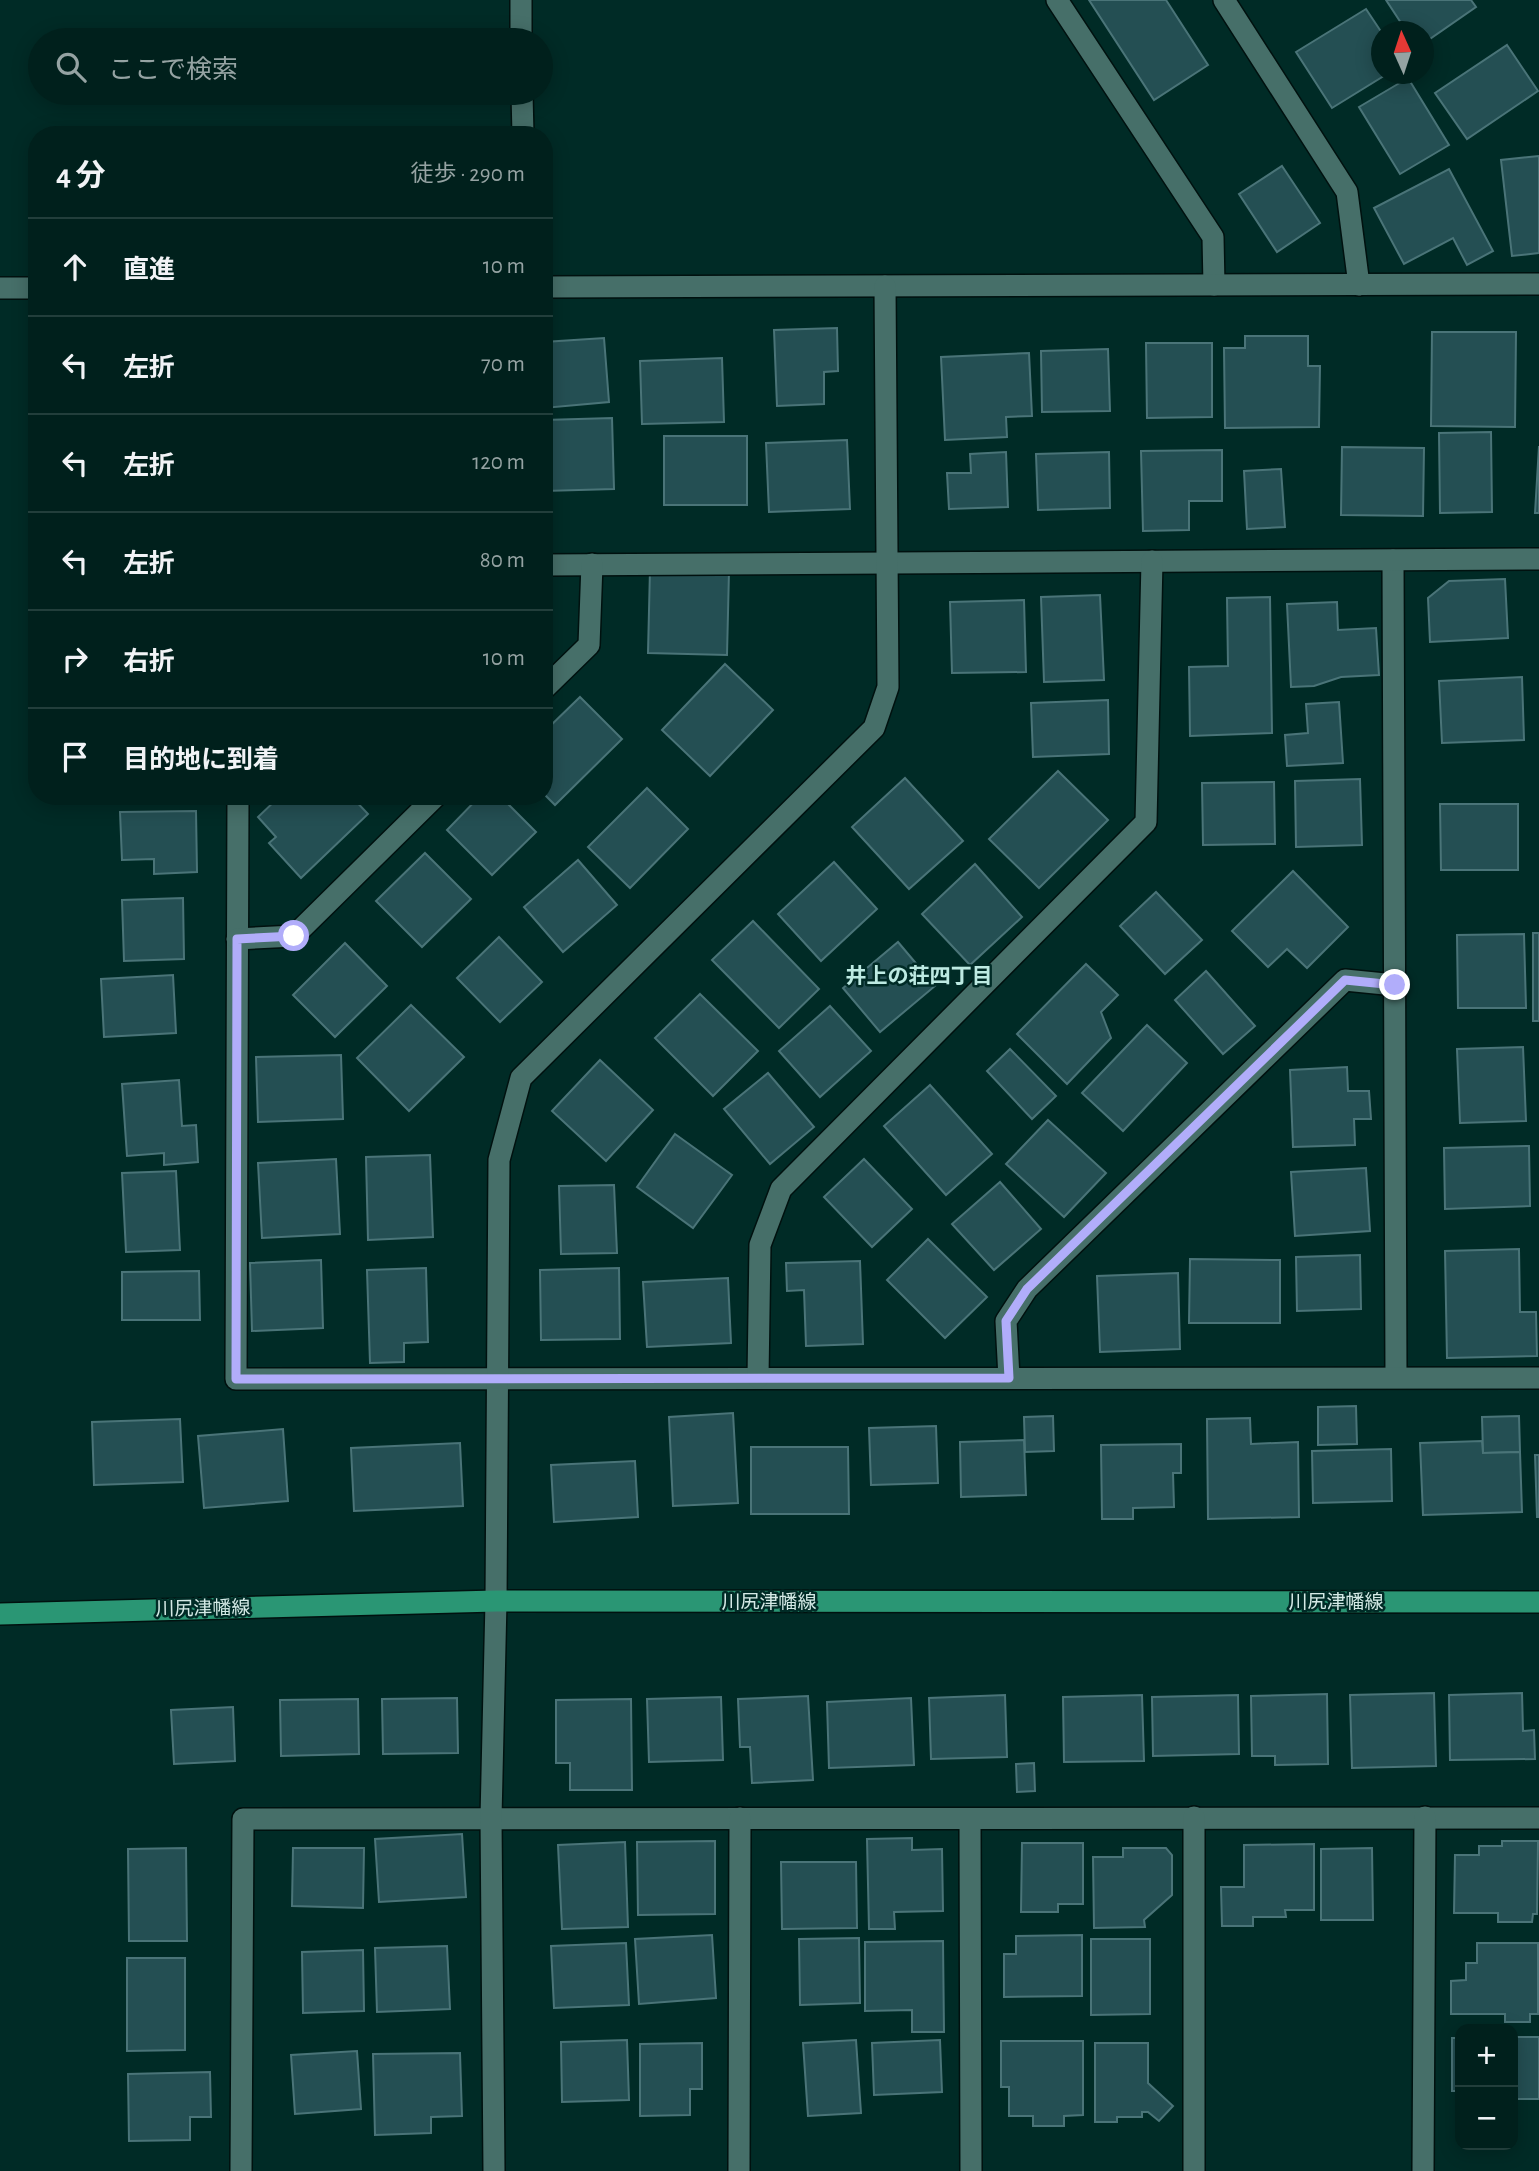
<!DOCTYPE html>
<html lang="ja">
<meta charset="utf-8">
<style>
:root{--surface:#00201c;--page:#0a2825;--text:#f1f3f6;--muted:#95a3a3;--line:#223e3b}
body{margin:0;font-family:"Alegreya Sans","Noto Sans JP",sans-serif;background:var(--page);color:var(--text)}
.controls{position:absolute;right:21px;bottom:21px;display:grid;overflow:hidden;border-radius:14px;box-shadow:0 4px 18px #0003}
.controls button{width:63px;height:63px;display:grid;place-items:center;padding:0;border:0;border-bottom:2px solid var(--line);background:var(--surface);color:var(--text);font:35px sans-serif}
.compass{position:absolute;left:1371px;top:21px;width:63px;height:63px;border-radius:50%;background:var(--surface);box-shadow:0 4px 18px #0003;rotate:357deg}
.stop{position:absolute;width:21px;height:21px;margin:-16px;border:5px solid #b1adfa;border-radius:50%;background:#fff}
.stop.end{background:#b1adfa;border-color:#fff;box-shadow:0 2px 7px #0008}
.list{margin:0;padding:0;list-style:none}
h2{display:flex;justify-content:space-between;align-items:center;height:91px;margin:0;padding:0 28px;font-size:30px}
h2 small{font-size:23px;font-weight:400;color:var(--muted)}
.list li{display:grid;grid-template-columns:46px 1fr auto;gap:21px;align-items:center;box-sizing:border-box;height:98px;padding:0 28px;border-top:2px solid var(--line)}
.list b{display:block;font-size:26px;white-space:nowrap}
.list em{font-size:23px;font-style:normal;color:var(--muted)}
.icon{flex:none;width:38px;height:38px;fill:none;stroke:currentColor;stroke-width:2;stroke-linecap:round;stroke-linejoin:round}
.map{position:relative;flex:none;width:1539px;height:2171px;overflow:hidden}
.search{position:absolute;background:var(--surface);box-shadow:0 4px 18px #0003;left:28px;top:28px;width:525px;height:77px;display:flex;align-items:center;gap:18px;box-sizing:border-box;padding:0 24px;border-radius:38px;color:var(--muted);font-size:26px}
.panel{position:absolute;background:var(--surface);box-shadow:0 4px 18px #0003;left:28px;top:126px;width:525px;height:679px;border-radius:28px}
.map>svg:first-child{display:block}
</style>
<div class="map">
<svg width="1539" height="2171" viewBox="0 0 1539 2171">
<rect width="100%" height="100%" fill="#002b26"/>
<g fill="#244f53" stroke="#4a7478" stroke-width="2">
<polygon points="1089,0 1166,0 1208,65 1154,100"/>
<polygon points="1386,0 1471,0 1476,7 1424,43 1424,32 1407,32"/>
<polygon points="1366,9 1382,33 1382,74 1387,74 1332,108 1296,52"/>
<polygon points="1507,45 1538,91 1467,139 1435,93"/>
<polygon points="1408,78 1449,145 1400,174 1359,107"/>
<polygon points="1539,156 1539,253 1512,256 1501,160"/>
<polygon points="1282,166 1320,223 1277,252 1239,194"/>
<polygon points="1449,169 1493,251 1467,265 1453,238 1404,264 1374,208"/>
<polygon points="837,328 838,371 824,372 824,404 777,406 774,330"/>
<polygon points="1432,332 1516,332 1515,427 1431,426"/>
<polygon points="1245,336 1308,336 1308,366 1320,366 1319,427 1225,428 1224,348 1245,348"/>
<polygon points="604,338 609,402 544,408 544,342"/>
<polygon points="1146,343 1212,343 1212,417 1147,418"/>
<polygon points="1108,349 1110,411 1042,412 1041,351"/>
<polygon points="1029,353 1032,416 1006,417 1007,437 945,440 941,357"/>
<polygon points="722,358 724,422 642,424 640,361"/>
<polygon points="612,418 614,489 544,491 544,420"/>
<polygon points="1491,432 1492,512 1440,513 1439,433"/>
<rect x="664" y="436" width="83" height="69"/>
<polygon points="847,440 850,509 769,512 766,443"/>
<polygon points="1539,446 1539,513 1535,513"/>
<polygon points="1342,447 1424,448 1423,516 1341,515"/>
<polygon points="1222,450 1222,501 1189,501 1189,530 1143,531 1141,451"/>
<polygon points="1006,452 1008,507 949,509 947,473 971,473 970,454"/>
<polygon points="1109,452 1110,508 1038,510 1036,454"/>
<polygon points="1281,469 1285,527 1247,529 1244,471"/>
<polygon points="650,569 729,571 727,655 648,653"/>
<polygon points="1505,579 1508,638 1430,642 1428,598 1449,581"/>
<polygon points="1100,595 1104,680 1044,682 1041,597"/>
<polygon points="1270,597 1272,733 1190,736 1189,667 1228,666 1227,598"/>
<polygon points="1024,600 1026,672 952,673 950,602"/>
<polygon points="1337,602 1338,630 1376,628 1379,675 1341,677 1314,686 1291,687 1287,604"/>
<polygon points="725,664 773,710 710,776 662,730"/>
<polygon points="1522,677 1524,740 1442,743 1439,681"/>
<polygon points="580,697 622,739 555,805 544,794 544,732"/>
<polygon points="1108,700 1109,754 1033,757 1031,703"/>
<polygon points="1339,702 1343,763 1287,766 1285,735 1308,733 1306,704"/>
<polygon points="1058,771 1108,820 1039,888 989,839"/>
<polygon points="905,778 963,841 909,889 852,827"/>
<polygon points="1360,779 1362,845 1296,847 1295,781"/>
<polygon points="1274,782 1275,844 1203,845 1202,783"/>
<polygon points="647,788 688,829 630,888 588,847"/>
<polygon points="280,796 351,796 368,814 301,878 269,843 276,837 258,817"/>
<polygon points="480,796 500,796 536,832 492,875 447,830"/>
<polygon points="1440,804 1518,804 1518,870 1441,870"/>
<polygon points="196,811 197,872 154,874 154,859 122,860 120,812"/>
<polygon points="425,853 471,899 422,947 376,901"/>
<polygon points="578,860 617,905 563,952 524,907"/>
<polygon points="834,862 877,909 821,961 778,914"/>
<polygon points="975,864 1022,917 970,965 922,914"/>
<polygon points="1293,871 1348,927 1307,968 1287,949 1268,967 1232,931"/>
<polygon points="1156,892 1202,940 1165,974 1120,926"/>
<polygon points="183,898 184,959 124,961 122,900"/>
<polygon points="753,921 819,989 779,1028 712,960"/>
<rect x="1533" y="933" width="6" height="88"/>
<polygon points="1524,934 1526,1008 1458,1008 1457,935"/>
<polygon points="499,937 542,982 500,1022 457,978"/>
<polygon points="898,942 935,986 880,1032 843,988"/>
<polygon points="345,943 387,986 335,1037 293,995"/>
<polygon points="1086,964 1118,995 1101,1012 1111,1038 1067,1084 1017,1034"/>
<polygon points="1206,971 1255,1026 1223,1054 1175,1000"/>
<polygon points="173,975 176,1033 104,1037 101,979"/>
<polygon points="700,994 758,1051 713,1096 655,1038"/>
<polygon points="411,1005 464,1057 409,1111 357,1058"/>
<polygon points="830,1006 871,1051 820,1097 779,1051"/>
<polygon points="1147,1025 1187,1063 1123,1131 1082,1093"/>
<polygon points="1523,1047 1526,1121 1460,1123 1457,1049"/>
<polygon points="1010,1049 1056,1096 1032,1119 987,1071"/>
<polygon points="341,1055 343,1119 258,1122 256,1057"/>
<polygon points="600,1060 653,1110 606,1161 552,1111"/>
<polygon points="1347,1067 1348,1091 1369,1091 1371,1119 1354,1119 1355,1145 1293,1147 1290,1070"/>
<polygon points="768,1073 814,1127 770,1164 724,1109"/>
<polygon points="179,1080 182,1126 196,1125 198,1162 164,1165 164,1153 127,1156 122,1084"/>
<polygon points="930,1085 992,1154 946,1195 884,1126"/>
<polygon points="1048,1120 1106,1173 1064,1217 1006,1164"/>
<polygon points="675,1134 732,1175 693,1228 637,1187"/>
<polygon points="1529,1146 1530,1206 1445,1209 1444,1148"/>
<polygon points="430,1155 433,1237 368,1240 366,1157"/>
<polygon points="336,1159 340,1234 262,1238 258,1163"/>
<polygon points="864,1159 912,1209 872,1247 824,1197"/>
<polygon points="1366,1168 1370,1231 1295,1236 1291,1172"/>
<polygon points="176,1171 180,1250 126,1252 122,1173"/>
<polygon points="1000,1182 1041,1229 994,1270 952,1224"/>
<polygon points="614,1185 617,1253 561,1254 559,1186"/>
<polygon points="928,1239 987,1297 945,1338 887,1280"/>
<polygon points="1519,1249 1520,1312 1536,1312 1537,1356 1447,1358 1445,1251"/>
<polygon points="1360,1255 1361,1309 1297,1311 1296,1257"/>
<polygon points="1190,1259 1280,1260 1280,1323 1189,1323"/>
<polygon points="321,1260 323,1328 252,1331 250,1263"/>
<polygon points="860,1261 863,1344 806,1346 804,1290 787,1291 786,1263"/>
<polygon points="426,1268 428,1342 404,1343 404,1362 370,1363 367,1270"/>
<polygon points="619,1268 620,1339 541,1340 540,1270"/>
<polygon points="199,1271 200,1320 122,1320 122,1272"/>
<polygon points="1178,1273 1180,1349 1100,1352 1097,1276"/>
<polygon points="728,1278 731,1343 647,1347 643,1282"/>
<polygon points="1356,1406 1357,1444 1318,1445 1318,1407"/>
<polygon points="733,1413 738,1503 673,1506 669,1417"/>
<polygon points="1053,1416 1054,1451 1025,1452 1024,1417"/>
<polygon points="1519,1416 1520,1452 1483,1453 1482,1417"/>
<polygon points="1250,1418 1251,1444 1298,1442 1299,1517 1208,1519 1207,1419"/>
<polygon points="180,1419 183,1482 94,1485 92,1422"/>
<polygon points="936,1426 938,1483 871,1485 869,1428"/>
<polygon points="283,1429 288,1501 204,1508 198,1436"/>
<polygon points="1024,1440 1026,1495 961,1497 960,1442"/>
<polygon points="1482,1441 1483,1453 1520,1452 1522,1512 1423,1515 1420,1443"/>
<polygon points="460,1443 463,1506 354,1511 351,1448"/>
<polygon points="1181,1444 1181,1473 1173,1473 1174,1507 1133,1508 1133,1519 1102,1519 1101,1445"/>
<polygon points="751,1447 848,1447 849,1514 751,1514"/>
<polygon points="1391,1449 1392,1501 1313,1503 1312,1451"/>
<polygon points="1535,1455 1539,1455 1539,1517 1537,1517"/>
<polygon points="635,1461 638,1517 554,1522 551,1465"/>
<polygon points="1434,1693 1436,1766 1352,1768 1350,1695"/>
<polygon points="1522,1693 1523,1731 1534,1730 1535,1759 1450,1760 1449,1695"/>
<polygon points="1327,1694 1328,1764 1275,1765 1275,1756 1252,1756 1251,1696"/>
<polygon points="1005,1695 1007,1757 931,1759 929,1698"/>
<polygon points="1142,1695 1144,1761 1064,1762 1063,1697"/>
<polygon points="1238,1695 1239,1754 1153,1756 1152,1697"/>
<polygon points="808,1696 813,1780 752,1783 750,1747 740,1747 738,1699"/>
<polygon points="721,1697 723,1760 649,1762 647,1699"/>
<polygon points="457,1698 458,1753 383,1754 382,1699"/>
<polygon points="911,1698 914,1765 829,1768 827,1702"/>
<polygon points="358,1699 359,1754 281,1756 280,1700"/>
<polygon points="631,1699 632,1790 570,1790 570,1763 556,1763 556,1700"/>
<polygon points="233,1707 235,1761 174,1764 171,1710"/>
<polygon points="1034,1763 1035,1791 1017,1792 1016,1764"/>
<polygon points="462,1834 466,1897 379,1902 375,1839"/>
<polygon points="912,1838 912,1850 942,1849 943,1911 894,1912 895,1929 869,1929 867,1839"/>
<polygon points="715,1841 715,1914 638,1915 637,1842"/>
<polygon points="1502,1841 1538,1841 1537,1914 1533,1914 1532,1922 1498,1922 1498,1913 1454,1913 1455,1855 1479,1855 1479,1846 1502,1846"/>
<polygon points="625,1842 628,1927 562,1929 558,1845"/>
<polygon points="1022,1843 1083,1843 1083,1904 1058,1904 1058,1912 1021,1912"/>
<polygon points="1314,1844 1314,1910 1285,1910 1286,1917 1253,1917 1253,1926 1222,1926 1221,1887 1244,1887 1244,1845"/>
<polygon points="186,1848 187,1941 129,1941 128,1849"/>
<polygon points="293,1848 364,1848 363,1908 292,1906"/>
<polygon points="1123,1848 1166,1848 1172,1855 1172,1895 1144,1920 1145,1927 1094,1928 1093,1857 1123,1857"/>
<polygon points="1372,1848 1373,1920 1321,1920 1321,1849"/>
<polygon points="781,1862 856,1862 857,1928 782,1929"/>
<polygon points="712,1935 716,1998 639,2004 635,1939"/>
<polygon points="1082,1935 1082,1996 1004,1997 1004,1954 1016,1954 1016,1936"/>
<polygon points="859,1938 860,2003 800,2005 799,1939"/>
<polygon points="1091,1939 1150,1939 1150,2014 1091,2015"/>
<polygon points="943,1941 944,2032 912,2032 912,2010 865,2011 865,1942"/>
<polygon points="626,1943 629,2005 554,2008 551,1946"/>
<polygon points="1477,1943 1538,1943 1538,2014 1530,2014 1530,2022 1505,2022 1505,2014 1451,2014 1451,1981 1466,1980 1466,1963 1477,1963"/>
<polygon points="447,1946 450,2009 377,2012 375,1948"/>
<polygon points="363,1950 364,2011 303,2013 302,1952"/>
<polygon points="127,1958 185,1958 185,2050 127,2051"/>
<rect x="1513" y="2037" width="26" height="62"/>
<rect x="1452" y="2038" width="8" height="53"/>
<polygon points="627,2040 629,2100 562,2102 561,2042"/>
<polygon points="856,2040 861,2113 808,2116 803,2043"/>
<polygon points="940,2040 942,2092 874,2095 872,2043"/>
<polygon points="1001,2041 1083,2041 1083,2115 1064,2116 1064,2126 1033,2126 1033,2116 1009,2116 1009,2087 1001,2087"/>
<polygon points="702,2043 702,2089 690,2089 690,2115 640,2116 640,2044"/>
<polygon points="1095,2043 1148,2043 1148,2083 1173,2106 1159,2121 1148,2112 1142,2112 1142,2117 1117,2117 1117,2122 1095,2122"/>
<polygon points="357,2051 361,2109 295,2114 291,2055"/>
<polygon points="460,2053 462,2116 431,2117 431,2133 375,2135 373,2054"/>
<polygon points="210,2072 211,2117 190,2117 190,2140 129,2141 128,2074"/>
</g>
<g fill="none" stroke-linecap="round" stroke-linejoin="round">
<g stroke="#00110f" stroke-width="24">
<g id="minor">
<polyline points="521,0 521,40"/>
<polyline points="1057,0 1213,237 1214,285"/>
<polyline points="1224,0 1347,192 1359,285"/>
<polyline points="522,93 523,135"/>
<polyline points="544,287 1539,284"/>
<polyline points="0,288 37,288"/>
<polyline points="1393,560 1396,1377"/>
<polyline points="544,565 1539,559"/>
<polyline points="544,689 589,645 592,564"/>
<polyline points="238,796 236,1379 1539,1378"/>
<polyline points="237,939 294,936 436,796"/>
<polyline points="758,1378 760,1245 781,1189 1146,822 1152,561"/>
<polyline points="1009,1378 1006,1321 1027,1289 1345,980 1395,985"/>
<polyline points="970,1819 971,2171"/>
<polyline points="241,2171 243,1819 1539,1818"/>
<polyline points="494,2171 491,1818 496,1601 499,1160 521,1078 874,728 888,687 885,286"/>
<polyline points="739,2171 740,1818"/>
<polyline points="1194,2171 1194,1817"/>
<polyline points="1423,2171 1425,1817"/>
</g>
</g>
<g stroke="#00110f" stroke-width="24">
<polyline id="major" points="0,1614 496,1601 1539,1602"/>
</g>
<use href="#minor" stroke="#466f69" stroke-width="21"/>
<use href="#major" stroke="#2a9674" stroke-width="21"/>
</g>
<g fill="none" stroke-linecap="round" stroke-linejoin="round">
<polyline stroke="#b1adfa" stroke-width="9" points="294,936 237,939 236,1379 1009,1378 1006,1321 1027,1289 1345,980 1395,985"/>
</g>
<g text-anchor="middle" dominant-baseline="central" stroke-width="5" stroke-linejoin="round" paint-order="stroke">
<g font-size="19" fill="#d4eae6" stroke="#002b26">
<text x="769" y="1602">川尻津幡線</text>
<text x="1336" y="1602">川尻津幡線</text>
<text transform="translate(203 1609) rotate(-1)">川尻津幡線</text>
</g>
<g font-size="21" font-weight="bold" fill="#bdeae2" stroke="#002b26">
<text x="919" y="976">井上の荘四丁目</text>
</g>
</g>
</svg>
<div class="controls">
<button>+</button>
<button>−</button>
</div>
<svg class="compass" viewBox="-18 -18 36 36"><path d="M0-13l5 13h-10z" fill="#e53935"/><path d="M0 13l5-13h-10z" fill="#95a3a3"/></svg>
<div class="stop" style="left:294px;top:936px"></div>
<div class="stop end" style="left:1395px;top:985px"></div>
<div class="search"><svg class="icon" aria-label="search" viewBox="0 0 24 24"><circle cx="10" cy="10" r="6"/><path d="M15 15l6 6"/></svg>ここで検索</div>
<section class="panel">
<h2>4 分<small>徒歩 · 290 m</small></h2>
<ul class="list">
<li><svg class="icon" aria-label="ahead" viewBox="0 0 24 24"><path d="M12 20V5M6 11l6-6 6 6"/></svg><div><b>直進</b></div><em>10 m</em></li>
<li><svg class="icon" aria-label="left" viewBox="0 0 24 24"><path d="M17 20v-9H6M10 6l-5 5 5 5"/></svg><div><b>左折</b></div><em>70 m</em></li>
<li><svg class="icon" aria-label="left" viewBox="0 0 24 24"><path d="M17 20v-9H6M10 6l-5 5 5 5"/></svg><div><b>左折</b></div><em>120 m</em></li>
<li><svg class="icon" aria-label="left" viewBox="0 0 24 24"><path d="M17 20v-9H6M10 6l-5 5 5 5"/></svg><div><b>左折</b></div><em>80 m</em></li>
<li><svg class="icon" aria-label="right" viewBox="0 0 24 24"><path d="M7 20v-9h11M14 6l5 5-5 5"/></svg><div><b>右折</b></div><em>10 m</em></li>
<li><svg class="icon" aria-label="arrive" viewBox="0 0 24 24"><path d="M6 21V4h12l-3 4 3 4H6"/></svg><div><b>目的地に到着</b></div></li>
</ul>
</section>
</div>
